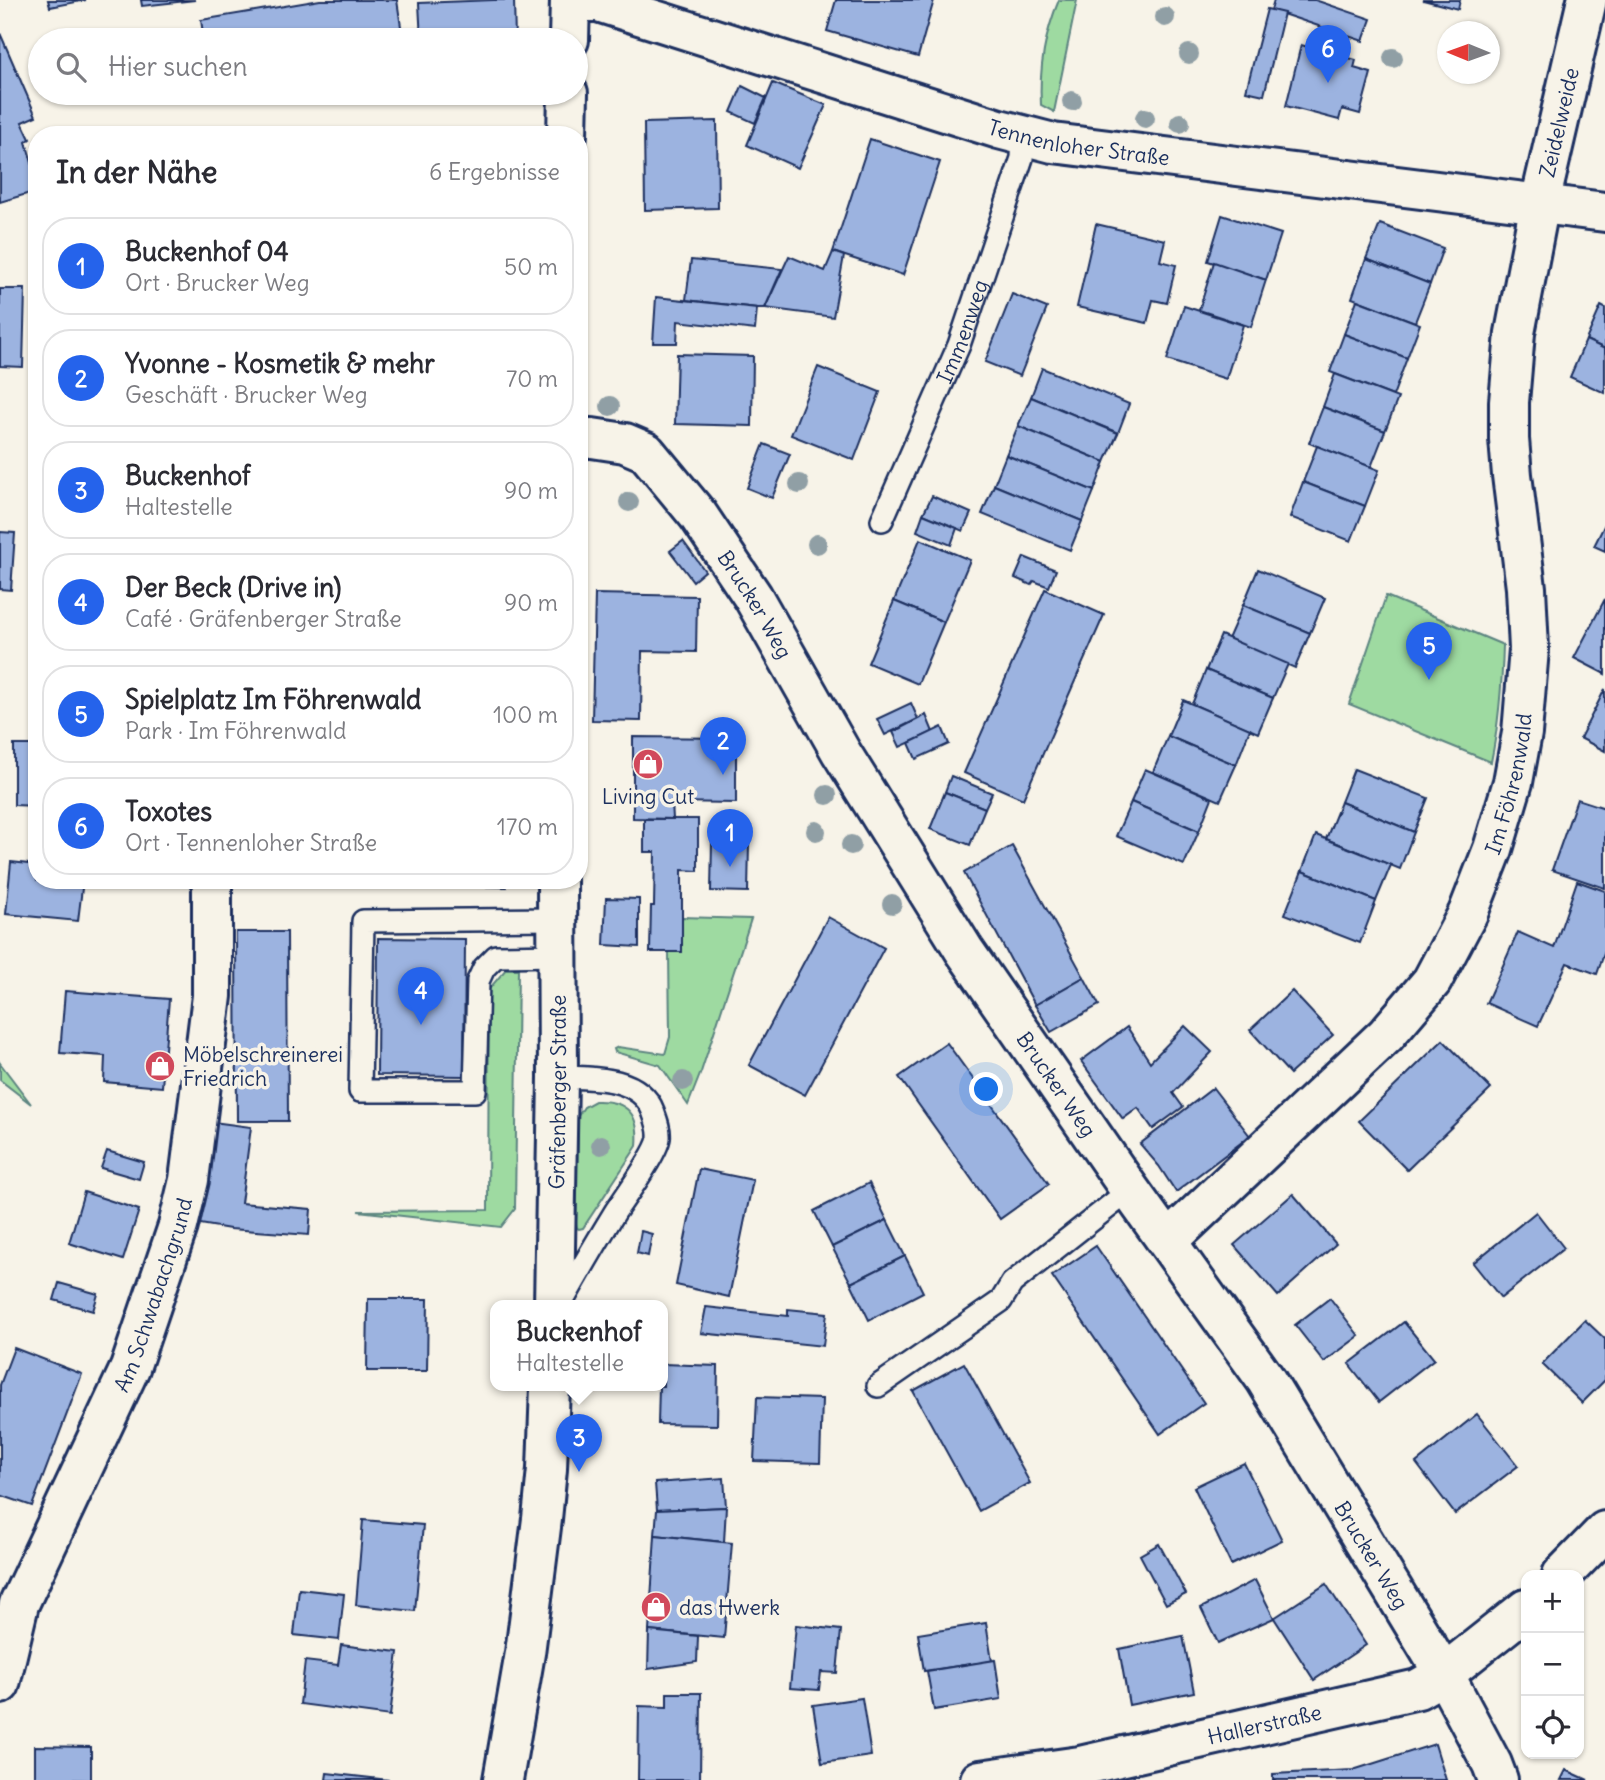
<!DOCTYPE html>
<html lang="de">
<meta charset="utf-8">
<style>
:root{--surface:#fff;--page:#f7f7f7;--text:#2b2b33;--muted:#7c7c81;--line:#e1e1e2;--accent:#2563eb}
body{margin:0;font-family:Delius,sans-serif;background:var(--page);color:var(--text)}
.controls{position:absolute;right:21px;bottom:21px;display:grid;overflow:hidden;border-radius:14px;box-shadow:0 2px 5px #0004}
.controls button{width:63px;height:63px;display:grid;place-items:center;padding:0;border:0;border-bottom:2px solid var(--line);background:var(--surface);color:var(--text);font:35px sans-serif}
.compass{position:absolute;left:1437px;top:21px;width:63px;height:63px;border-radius:50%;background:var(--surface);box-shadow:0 2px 5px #0004;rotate:271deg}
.you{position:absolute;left:987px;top:1090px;width:24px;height:24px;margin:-18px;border:5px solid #fff;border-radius:50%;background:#1a73e8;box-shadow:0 0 0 10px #1a73e833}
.badge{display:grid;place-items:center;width:46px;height:46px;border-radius:50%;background:var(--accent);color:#fff;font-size:23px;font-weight:700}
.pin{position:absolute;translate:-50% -58px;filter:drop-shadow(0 2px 4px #0008)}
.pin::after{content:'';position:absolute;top:37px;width:24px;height:21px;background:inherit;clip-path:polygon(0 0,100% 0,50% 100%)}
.popup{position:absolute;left:490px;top:1300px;width:178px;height:91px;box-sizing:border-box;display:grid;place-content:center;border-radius:14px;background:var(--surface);filter:drop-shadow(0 2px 5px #0005);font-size:23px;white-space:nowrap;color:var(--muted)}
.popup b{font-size:26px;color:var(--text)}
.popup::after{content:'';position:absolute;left:50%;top:100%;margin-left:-14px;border:14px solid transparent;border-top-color:var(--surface)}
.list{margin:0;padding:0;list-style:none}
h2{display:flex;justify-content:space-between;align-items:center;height:91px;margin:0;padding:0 28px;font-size:30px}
h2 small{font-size:23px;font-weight:400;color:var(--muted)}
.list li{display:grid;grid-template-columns:46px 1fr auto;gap:21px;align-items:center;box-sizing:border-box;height:98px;margin:0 14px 14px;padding:0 14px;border:2px solid var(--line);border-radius:28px}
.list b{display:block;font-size:26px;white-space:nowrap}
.list p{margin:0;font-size:23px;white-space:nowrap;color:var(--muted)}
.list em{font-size:23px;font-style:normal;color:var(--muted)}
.icon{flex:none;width:38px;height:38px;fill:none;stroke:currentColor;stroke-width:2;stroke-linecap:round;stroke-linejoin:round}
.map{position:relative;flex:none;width:1605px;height:1780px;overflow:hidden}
.search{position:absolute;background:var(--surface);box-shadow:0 2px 5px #0004;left:28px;top:28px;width:560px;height:77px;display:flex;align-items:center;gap:18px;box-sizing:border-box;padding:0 24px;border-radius:38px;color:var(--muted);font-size:26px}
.panel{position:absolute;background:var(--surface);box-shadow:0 2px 5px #0004;left:28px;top:126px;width:560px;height:763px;border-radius:28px}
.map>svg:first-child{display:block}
</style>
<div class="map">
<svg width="1605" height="1780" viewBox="0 0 1605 1780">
<rect width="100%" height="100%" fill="#f7f3e8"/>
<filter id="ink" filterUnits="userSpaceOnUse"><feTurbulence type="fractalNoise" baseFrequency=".0143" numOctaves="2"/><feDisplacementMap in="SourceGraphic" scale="14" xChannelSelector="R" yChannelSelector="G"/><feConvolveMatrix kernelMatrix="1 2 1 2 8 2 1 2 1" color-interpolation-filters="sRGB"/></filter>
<g filter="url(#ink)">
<g fill="#9edaa1" stroke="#5c8480" stroke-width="2">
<path d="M1059,0H1077L1054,112L1041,105C1039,70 1045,33 1059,0Z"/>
<path d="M1386,596L1503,645C1502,685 1499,723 1491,762L1349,704Z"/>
<polygon points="681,917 751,919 701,1072 688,1105 660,1065 615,1052 614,1049 618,1047 665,1054 670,1037 669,952 682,951"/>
<polygon points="506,969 518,969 515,1209 501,1227 358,1211 488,1210 489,989"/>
<polygon points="0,1063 31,1104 0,1080"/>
<path d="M595,1101C627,1100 640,1114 637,1146L583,1228L579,1229L577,1228L576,1223L578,1116L584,1107Z"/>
</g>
<g fill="#9cb3e0" stroke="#1b2f5e" stroke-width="2">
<polygon points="48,0 86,0 50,7"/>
<polygon points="141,0 195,0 142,6"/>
<polygon points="320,0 397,0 403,40 204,40 201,20"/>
<polygon points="494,0 514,0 515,40 421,40 419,3"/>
<polygon points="836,0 934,0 918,57 827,31"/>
<polygon points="1274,0 1315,0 1371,19 1363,41 1271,10"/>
<polygon points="1423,0 1460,0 1458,9"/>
<polygon points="1267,9 1284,13 1264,95 1246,91"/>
<polygon points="0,33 36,116 22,122 30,139 26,142 37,180 37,191 0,202"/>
<polygon points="1301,45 1356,60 1354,68 1371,73 1360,114 1342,109 1339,120 1286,106"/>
<polygon points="773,83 826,105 798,168 747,145"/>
<polygon points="742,86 766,98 755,123 731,112"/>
<polygon points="213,93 245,93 213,98"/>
<polygon points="717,121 718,208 645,210 644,123"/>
<polygon points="870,139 940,162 903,275 833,252"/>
<polygon points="1222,215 1281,234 1266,280 1208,261"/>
<polygon points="1096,224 1165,240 1160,261 1176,265 1167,303 1153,300 1147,323 1077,307"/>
<polygon points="1380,224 1443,248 1430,284 1366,259"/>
<polygon points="833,252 844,256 833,317 765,308 789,256 825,271"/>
<polygon points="1366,259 1430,284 1415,322 1352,298"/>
<polygon points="691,260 782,269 765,308 757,308 686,300"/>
<polygon points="1214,262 1266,280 1251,327 1199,310"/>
<polygon points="0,289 25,289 23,367 0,366"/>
<polygon points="1012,294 1047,308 1020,376 985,362"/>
<polygon points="656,297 757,308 755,330 678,321 677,343 653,343"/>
<polygon points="1357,300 1420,324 1407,358 1344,334"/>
<polygon points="1184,306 1243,325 1226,379 1167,360"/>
<polygon points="1601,306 1605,308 1605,349 1586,340"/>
<polygon points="1344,334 1407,358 1393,396 1330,372"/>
<polygon points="1586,340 1605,349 1605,393 1570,377"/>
<polygon points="677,354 753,356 752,426 675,424"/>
<polygon points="818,367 880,392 854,460 791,435"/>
<polygon points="1042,368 1129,404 1118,433 1031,397"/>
<polygon points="1335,374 1398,398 1385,431 1323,407"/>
<polygon points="1031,397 1118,433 1105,462 1018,426"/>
<polygon points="1323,407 1385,431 1371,467 1309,443"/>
<polygon points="1018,426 1105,462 1094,491 1006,455"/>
<polygon points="764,444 790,454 772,498 747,488"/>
<polygon points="1317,446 1379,470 1365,506 1303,482"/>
<polygon points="1006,455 1094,491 1082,521 994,485"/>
<polygon points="1303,482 1365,506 1351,541 1290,517"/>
<polygon points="994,485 1082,521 1070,550 982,514"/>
<polygon points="932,496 971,513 963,531 923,514"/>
<polygon points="923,514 957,528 951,545 917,531"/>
<polygon points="1605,524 1605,551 1594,546"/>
<polygon points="0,532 15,533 11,590 0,589"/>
<polygon points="920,539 970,560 944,622 894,601"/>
<polygon points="683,541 705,571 693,581 670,551"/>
<polygon points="1024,557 1056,570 1049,587 1034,581 1031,585 1015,578"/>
<polygon points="1258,569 1325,598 1310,633 1243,605"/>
<polygon points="1045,589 1104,615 1023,799 964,773"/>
<polygon points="595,594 697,596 696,652 642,651 641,721 592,720"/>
<polygon points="1605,599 1605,674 1574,658"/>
<polygon points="894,601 944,622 918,684 868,663"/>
<polygon points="1243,605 1310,633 1295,668 1228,639"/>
<polygon points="1221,635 1288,664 1273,698 1206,670"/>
<polygon points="1206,670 1273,698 1258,733 1192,704"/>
<rect x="35" y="683" width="2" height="62"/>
<polygon points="1605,689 1605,751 1580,738"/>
<polygon points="1183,700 1250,729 1236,765 1168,736"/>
<polygon points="911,703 918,719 885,735 877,719"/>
<polygon points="926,715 933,732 900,747 893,732"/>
<polygon points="942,727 949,744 916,759 909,743"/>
<polygon points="1168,736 1236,765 1220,801 1153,772"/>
<polygon points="633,737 736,738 736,803 672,802 673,819 633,818"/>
<polygon points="14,745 37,745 37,806 14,805"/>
<polygon points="1145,769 1212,798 1199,831 1131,802"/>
<polygon points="1354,769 1428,798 1414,832 1341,802"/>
<polygon points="951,776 992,793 985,808 945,792"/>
<polygon points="945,792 985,808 970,845 930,829"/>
<polygon points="1577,799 1605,808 1605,888 1552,870"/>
<polygon points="1131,802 1199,831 1184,865 1116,836"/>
<polygon points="1341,802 1414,832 1400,869 1326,839"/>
<polygon points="644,819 698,819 698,871 682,870 682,952 650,952 651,906 654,906 655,852 644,852"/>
<polygon points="1316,835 1391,865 1376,901 1302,871"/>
<polygon points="712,842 749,842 748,892 711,891"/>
<polygon points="1012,846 1084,977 1035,1005 964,873"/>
<polygon points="11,862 37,865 37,880 83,880 78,921 6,914"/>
<polygon points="1302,871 1376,901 1360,943 1285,914"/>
<polygon points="422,880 506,880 506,887 467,886 467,883 422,883"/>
<polygon points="1577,881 1605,891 1605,951 1597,974 1567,963 1538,1026 1486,1003 1518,932 1554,948"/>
<polygon points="606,898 639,899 639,947 604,945"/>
<polygon points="828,917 884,948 805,1095 749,1065"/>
<polygon points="236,932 287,932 288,1121 237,1121"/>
<polygon points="378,938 465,939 464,1076 377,1075"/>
<polygon points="1084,977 1099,1005 1051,1032 1035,1005"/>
<polygon points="65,991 169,999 162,1087 104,1082 105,1056 60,1053"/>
<polygon points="1292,991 1333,1035 1290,1074 1250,1030"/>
<polygon points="1185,1026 1212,1052 1173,1093 1183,1107 1153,1129 1138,1108 1123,1119 1081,1061 1127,1027 1150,1062"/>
<polygon points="1443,1040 1491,1089 1407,1170 1359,1121"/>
<polygon points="947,1043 1049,1184 1000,1219 899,1077"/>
<polygon points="1213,1088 1250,1136 1176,1192 1159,1166 1140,1144"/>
<polygon points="213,1122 251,1127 241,1203 311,1209 309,1235 230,1229 200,1224"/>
<polygon points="107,1151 144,1162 139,1179 101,1168"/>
<polygon points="699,1169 753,1180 729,1297 676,1285"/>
<polygon points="869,1183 887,1220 832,1247 814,1211"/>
<polygon points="84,1192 139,1210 123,1260 69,1243"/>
<polygon points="1293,1194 1336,1244 1278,1296 1234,1245"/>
<polygon points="1536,1212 1564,1248 1501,1298 1473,1263"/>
<polygon points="887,1220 905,1256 851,1283 832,1247"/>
<polygon points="641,1231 652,1234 648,1256 637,1253"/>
<polygon points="1096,1246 1204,1403 1160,1434 1052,1276"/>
<polygon points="905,1256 923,1292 869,1320 851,1283"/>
<polygon points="59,1283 98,1294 93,1311 54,1300"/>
<polygon points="1330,1298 1359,1336 1324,1362 1295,1325"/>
<polygon points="368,1299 428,1299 427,1371 367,1371"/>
<polygon points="706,1307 788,1316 788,1309 827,1313 823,1346 701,1333"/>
<polygon points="1585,1320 1605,1339 1605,1380 1582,1403 1542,1364"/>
<polygon points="1404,1322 1434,1359 1379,1402 1349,1364"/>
<polygon points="14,1348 82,1374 32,1506 0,1495 0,1385"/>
<polygon points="964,1363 1030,1483 979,1511 913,1391"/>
<polygon points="663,1364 718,1366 717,1425 658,1424 659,1386 663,1386"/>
<polygon points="757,1397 822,1399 820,1463 754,1461"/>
<polygon points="1477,1414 1518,1466 1455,1514 1416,1463"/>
<polygon points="1244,1463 1282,1540 1231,1565 1194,1487"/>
<polygon points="724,1478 726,1507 657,1510 655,1483"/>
<polygon points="726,1507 724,1542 655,1535 657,1510"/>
<polygon points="363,1520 423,1525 415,1611 356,1605"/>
<polygon points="655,1535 732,1543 724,1638 649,1631"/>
<polygon points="1159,1544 1186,1594 1166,1604 1140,1555"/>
<polygon points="1255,1580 1274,1618 1218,1643 1201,1608"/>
<polygon points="1326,1584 1366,1645 1314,1680 1274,1618"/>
<polygon points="299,1589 344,1594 339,1640 294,1635"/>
<polygon points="986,1623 992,1661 924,1671 918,1634"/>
<polygon points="796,1625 841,1630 837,1673 821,1672 819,1690 790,1688"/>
<polygon points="649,1631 698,1636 697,1662 648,1669"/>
<polygon points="1183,1636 1194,1692 1129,1705 1119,1649"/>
<polygon points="341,1645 398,1652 390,1716 300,1704 305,1661 338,1665"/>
<polygon points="995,1660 1001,1699 934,1710 927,1671"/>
<polygon points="667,1693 701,1693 700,1780 638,1780 639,1706 667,1707"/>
<polygon points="862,1698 871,1756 822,1763 813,1705"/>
<polygon points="1435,1744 1446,1780 1273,1780 1273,1774 1353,1770"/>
<polygon points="35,1746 91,1747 91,1780 35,1779"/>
<polygon points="1566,1770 1588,1780 1561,1780"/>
<polygon points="327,1773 389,1780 326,1780"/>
</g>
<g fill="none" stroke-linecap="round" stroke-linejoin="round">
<g stroke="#1b2f5e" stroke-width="26">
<g id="lane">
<path id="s1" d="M882,520L959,345L1022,158L1023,137"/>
<polyline points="556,919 363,921 360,1091 475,1091 478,981 484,968 496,956 557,955"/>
<path d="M558,1077C590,1078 639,1075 653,1111C656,1119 660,1129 659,1138C657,1153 625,1197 615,1212C596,1243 578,1274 560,1306"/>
<polyline points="878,1386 1001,1301 1012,1283 1130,1190"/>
</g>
</g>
<g stroke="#1b2f5e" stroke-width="44">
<g id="street">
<path id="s2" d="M570,2H598L999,129L1053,143L1605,212"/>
<path id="s3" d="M579,438H592L625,443L646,452L698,515L753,597L841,752L964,950L1130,1190L1266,1380L1444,1674L1492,1764L1498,1780"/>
<path id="s4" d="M1168,1241L1386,1035L1432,981L1468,913L1493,849L1513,782L1522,733L1529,649L1526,588L1512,475L1509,439V402L1515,333L1540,203L1587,0"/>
<polyline points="1562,1575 1605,1531"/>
<path id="s5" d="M0,1684L19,1604L130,1368L178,1226L189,1180L212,996V880"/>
<path id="s6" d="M980,1780L1080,1766L1418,1689L1444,1674L1526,1609"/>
</g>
</g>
<g stroke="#1b2f5e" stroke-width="44">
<g id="secondary">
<polyline points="569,40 570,0"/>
<polyline points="567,135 568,93"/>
<path id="s7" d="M554,1306L558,1077L557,880"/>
<polyline points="503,1780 525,1653 542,1519 547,1469 550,1386"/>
</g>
</g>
<use href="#lane" stroke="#f7f3e8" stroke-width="21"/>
<use href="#street" stroke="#f7f3e8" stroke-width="38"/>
<use href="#secondary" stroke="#f7f3e8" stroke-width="38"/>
</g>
<g fill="#909fa5">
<circle cx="1165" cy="17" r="10"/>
<circle cx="1189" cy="54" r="10"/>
<circle cx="1393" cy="58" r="10"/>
<circle cx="1072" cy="101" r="10"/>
<circle cx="1145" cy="118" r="10"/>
<circle cx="1180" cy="123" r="10"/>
<circle cx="610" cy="406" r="10"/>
<circle cx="799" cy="484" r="10"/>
<circle cx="629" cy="502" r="10"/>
<circle cx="817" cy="544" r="10"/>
<circle cx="827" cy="795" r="10"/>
<circle cx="816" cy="831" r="10"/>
<circle cx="851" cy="845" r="10"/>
<circle cx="892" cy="904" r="10"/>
<circle cx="683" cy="1081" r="10"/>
<circle cx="601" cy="1145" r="10"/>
</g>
</g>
<defs>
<g id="shop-disc" transform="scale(1.575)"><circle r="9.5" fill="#d1495b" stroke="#f7f3e8"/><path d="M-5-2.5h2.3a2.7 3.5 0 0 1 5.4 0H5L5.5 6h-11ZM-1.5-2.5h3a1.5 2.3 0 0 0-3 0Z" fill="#fff"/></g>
</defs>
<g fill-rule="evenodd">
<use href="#shop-disc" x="648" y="764"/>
<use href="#shop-disc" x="160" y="1066"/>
<use href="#shop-disc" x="656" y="1607"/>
</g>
<g text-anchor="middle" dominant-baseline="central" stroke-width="7" stroke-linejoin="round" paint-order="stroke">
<g font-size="21" fill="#1b2f5e" stroke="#f7f3e8">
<text stroke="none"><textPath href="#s4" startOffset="1253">Zeidelweide</textPath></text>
<text stroke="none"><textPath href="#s2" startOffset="530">Tennenloher Straße</textPath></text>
<text stroke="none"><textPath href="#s1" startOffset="205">Immenweg</textPath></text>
<text stroke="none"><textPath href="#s3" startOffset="257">Brucker Weg</textPath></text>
<text stroke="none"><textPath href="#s4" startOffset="584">Im Föhrenwald</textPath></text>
<text stroke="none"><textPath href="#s3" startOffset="824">Brucker Weg</textPath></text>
<text stroke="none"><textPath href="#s7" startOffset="214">Gräfenberger Straße</textPath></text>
<text stroke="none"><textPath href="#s5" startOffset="420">Am Schwabachgrund</textPath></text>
<text stroke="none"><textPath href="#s3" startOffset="1391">Brucker Weg</textPath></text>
<text stroke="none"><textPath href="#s6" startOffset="290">Hallerstraße</textPath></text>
</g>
<g font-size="21" fill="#1b2f5e" stroke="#f7f3e8" text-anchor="start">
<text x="648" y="796" text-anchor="middle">Living Cut</text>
<text x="183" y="1054">Möbelschreinerei<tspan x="183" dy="24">Friedrich</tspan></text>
<text x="679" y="1607">das Hwerk</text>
</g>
</g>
</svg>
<div class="controls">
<button>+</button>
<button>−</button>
<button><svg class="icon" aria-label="locate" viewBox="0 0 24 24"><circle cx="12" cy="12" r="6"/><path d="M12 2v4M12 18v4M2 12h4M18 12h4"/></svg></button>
</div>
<svg class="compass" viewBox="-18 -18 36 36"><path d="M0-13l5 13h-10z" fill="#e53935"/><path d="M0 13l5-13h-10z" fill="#7c7c81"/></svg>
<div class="you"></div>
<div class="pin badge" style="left:730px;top:867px">1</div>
<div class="pin badge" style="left:723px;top:775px">2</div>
<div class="pin badge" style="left:579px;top:1472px">3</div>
<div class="popup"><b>Buckenhof</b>Haltestelle</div>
<div class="pin badge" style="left:421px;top:1025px">4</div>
<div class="pin badge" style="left:1429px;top:680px">5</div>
<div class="pin badge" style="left:1328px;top:83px">6</div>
<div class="search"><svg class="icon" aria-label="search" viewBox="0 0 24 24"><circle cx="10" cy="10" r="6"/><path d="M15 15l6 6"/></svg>Hier suchen</div>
<section class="panel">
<h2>In der Nähe<small>6 Ergebnisse</small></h2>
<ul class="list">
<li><span class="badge">1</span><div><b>Buckenhof 04</b><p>Ort · Brucker Weg</p></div><em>50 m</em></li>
<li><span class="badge">2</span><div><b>Yvonne - Kosmetik &amp; mehr</b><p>Geschäft · Brucker Weg</p></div><em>70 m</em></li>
<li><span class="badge">3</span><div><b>Buckenhof</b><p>Haltestelle</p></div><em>90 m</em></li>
<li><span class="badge">4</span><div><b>Der Beck (Drive in)</b><p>Café · Gräfenberger Straße</p></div><em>90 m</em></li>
<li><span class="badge">5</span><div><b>Spielplatz Im Föhrenwald</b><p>Park · Im Föhrenwald</p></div><em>100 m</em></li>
<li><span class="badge">6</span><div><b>Toxotes</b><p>Ort · Tennenloher Straße</p></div><em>170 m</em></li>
</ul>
</section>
</div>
